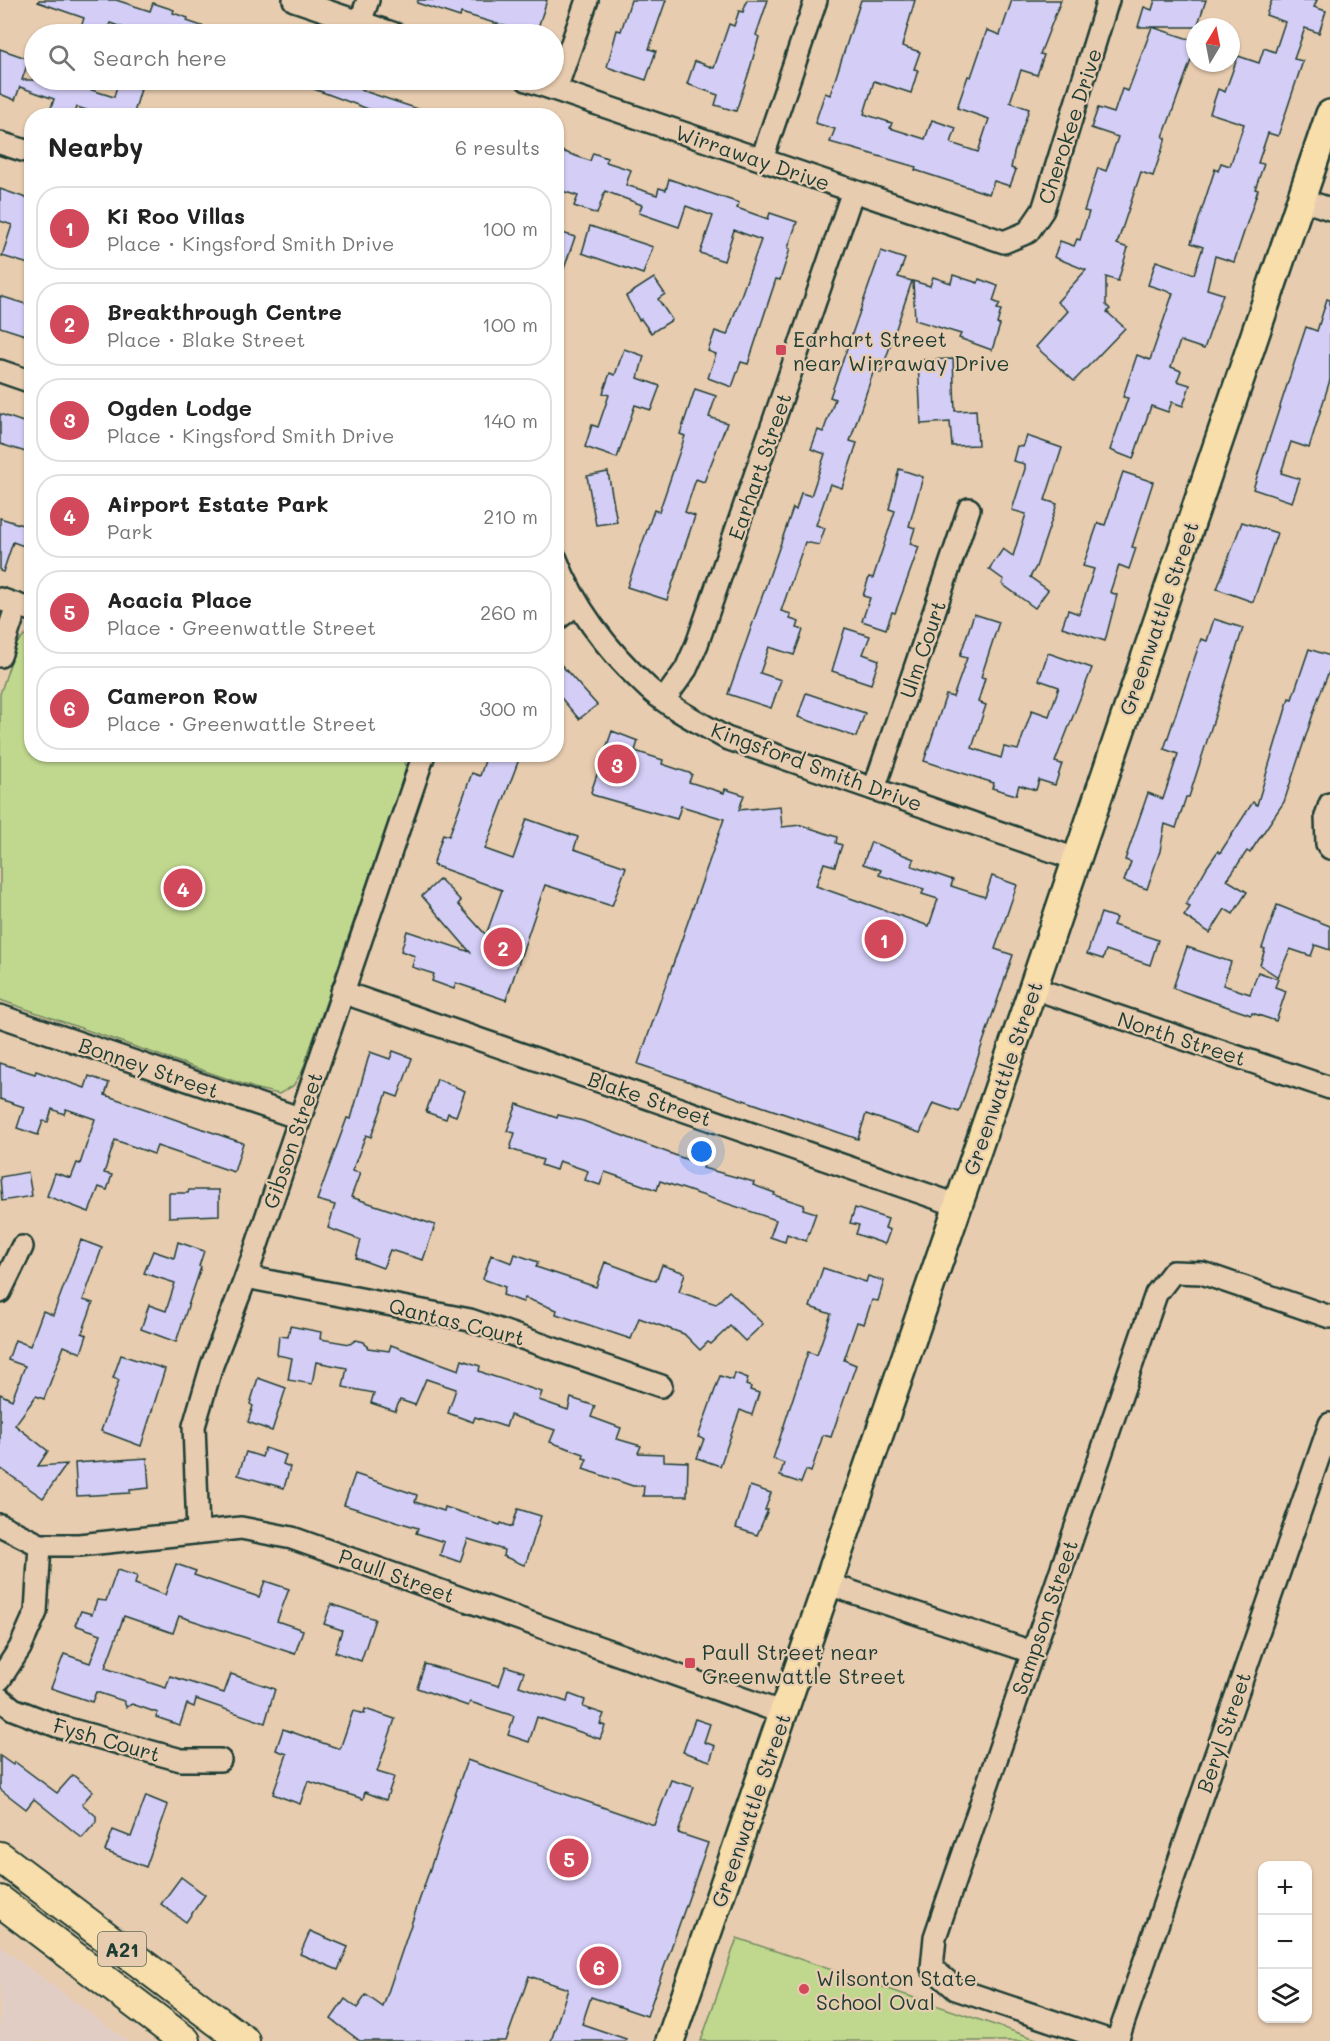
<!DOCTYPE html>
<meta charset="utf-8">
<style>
:root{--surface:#fff;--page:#f6f6f6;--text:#222;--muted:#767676;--line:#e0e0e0;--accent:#d1495b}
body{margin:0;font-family:Mali,sans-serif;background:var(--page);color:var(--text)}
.controls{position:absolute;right:18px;bottom:18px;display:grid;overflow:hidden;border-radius:12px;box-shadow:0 2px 4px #0004}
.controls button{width:54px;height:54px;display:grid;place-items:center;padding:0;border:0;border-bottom:2px solid var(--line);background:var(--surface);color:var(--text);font:30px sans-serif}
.compass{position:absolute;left:1186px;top:18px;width:54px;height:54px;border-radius:50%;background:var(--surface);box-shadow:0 2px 4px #0004;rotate:10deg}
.you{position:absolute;left:702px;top:1152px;width:21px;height:21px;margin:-15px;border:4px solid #fff;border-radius:50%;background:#1a73e8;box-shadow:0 0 0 9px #1a73e833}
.badge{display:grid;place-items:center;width:39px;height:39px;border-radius:50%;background:var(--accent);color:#fff;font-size:20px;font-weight:700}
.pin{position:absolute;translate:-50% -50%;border:3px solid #fff;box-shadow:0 2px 6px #0006}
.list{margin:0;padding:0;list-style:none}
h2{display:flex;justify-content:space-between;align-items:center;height:78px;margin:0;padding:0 24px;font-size:26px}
h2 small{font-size:20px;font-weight:400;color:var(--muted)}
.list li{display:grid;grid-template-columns:39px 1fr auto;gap:18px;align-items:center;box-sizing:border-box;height:84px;margin:0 12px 12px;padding:0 12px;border:2px solid var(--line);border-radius:24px}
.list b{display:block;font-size:22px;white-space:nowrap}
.list p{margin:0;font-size:20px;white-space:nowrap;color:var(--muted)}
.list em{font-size:20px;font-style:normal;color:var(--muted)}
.icon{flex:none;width:33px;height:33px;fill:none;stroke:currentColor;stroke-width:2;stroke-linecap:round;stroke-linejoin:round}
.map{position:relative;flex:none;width:1330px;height:2041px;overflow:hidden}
.search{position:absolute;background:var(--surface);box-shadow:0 2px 4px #0004;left:24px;top:24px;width:540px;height:66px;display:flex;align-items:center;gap:15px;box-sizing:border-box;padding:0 21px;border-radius:33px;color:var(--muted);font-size:22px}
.panel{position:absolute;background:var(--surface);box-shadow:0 2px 4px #0004;left:24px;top:108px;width:540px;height:654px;border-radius:24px}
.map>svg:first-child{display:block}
</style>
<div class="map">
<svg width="1330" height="2041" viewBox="0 0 1330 2041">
<rect width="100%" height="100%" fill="#e8ccaf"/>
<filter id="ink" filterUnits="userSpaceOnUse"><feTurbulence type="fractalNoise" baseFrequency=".0167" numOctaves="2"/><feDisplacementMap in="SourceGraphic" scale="12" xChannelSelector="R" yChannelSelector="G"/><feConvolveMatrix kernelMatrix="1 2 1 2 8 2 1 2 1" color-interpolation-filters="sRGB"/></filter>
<g filter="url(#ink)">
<polygon fill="#e2cdc5" points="0,1946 128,2041 0,2041"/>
<g fill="#c0d88e" stroke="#708a61" stroke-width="1.5">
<polygon points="31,630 32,754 402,755 406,765 404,775 302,1072 293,1086 279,1094 257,1089 0,1000 0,694 17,643"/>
<polygon points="737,1938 1042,2041 701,2041"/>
</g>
<g fill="#d4cef7" stroke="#1f3d34" stroke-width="1.5">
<polygon points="39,0 116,0 150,11 153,3 174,10 173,13 188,18 187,21 219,32 219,34 141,34 110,23 106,34 79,34 84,18 38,2"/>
<polygon points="418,0 547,0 536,34 509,34 511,28 461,13 460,17 417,3"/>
<polygon points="631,0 666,0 649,49 656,51 646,80 607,67 617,30 621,31"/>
<polygon points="747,0 768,0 756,35 759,37 749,72 736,111 715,105 718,95 687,84 695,61 714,68 729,24 734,26 739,11 743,12"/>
<polygon points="861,0 915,0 902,46 920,52 914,69 918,70 911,93 874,81 864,114 892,123 890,128 925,139 932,120 956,128 951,143 978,152 989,119 957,108 968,76 971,77 987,30 1000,35 1012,0 1061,0 1040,54 1044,55 1037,75 1021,70 1010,102 1029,109 1014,153 1011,168 1016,170 1010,186 994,181 989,194 915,170 916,167 830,142 835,129 815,123 825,93 830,95"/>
<polygon points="1155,0 1206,0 1197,27 1152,27 1195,41 1195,49 1163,137 1166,138 1153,176 1141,172 1117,244 1128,248 1118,281 1106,277 1106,305 1110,309 1107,312 1125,328 1074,381 1036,347 1068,311 1057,302 1086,270 1054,257 1060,241 1074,246 1077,239 1080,240 1089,212 1084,211 1098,168 1106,171 1118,137 1091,128 1098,108 1114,113 1122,89 1128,91 1152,27 1138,27 1144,7 1152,10"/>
<polygon points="1272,0 1317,0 1314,7 1326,11 1319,33 1305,28 1294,59 1303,61 1278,136 1268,133 1258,163 1264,164 1255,189 1258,190 1234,262 1215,256 1207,289 1223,294 1204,349 1180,341 1171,367 1181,371 1177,381 1190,385 1183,406 1172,402 1168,412 1151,406 1133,459 1110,450 1128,398 1123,397 1137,355 1150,360 1173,293 1148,285 1156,261 1194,274 1203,247 1191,243 1215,169 1218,171 1221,163 1230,166 1244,124 1210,113 1218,89 1225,92 1238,56 1259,63 1264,48 1275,52 1285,22 1266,15"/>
<polygon points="0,49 29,59 22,80 60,80 114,97 118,82 141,89 133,116 105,116 77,107 74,116 64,116 50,111 54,99 20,87 15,100 0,94"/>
<polygon points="296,80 365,80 361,90 430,113 429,116 369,116 371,110 295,82"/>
<polygon points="556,149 590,161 593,153 607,158 606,162 631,170 626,185 657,195 659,188 666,190 669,179 739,203 737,208 768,219 770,213 797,222 788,248 790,249 780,280 776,279 748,364 741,362 732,387 708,378 716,354 708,351 715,331 727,335 761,240 734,230 724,261 700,253 713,216 686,206 679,227 639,213 642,205 605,191 597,214 574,206 578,196 556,189"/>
<polygon points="0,189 32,200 32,265 2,256 12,225 0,221"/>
<polygon points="590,226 653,247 643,274 582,253"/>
<polygon points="556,231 575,237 559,283 556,283"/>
<polygon points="881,251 905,259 898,277 912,281 881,373 874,370 850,441 857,443 842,488 830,484 816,525 825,528 819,545 805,542 781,611 791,614 790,619 799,622 797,628 803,630 794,655 769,647 760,673 781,680 771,708 728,694 793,508 796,510 801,493 811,496 825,454 811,449 818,430 823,432 835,399 830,397"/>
<polygon points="953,275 978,283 979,279 998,286 993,301 1000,304 997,309 1001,310 997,324 1000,325 992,350 959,338 961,334 915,320 913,281 930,286 933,277 951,283"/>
<polygon points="654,278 665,294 658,299 672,320 651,333 641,319 639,320 626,296"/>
<polygon points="0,296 32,306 25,335 0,327"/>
<polygon points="1327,299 1330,300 1330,380 1309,448 1291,442 1281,473 1300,479 1292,502 1253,489 1306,327 1317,331"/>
<polygon points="624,349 644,356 638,378 660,386 651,410 635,405 617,458 585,447 592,425 598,427 609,395 603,393 610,373 615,375"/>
<polygon points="953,359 955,411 976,410 978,445 952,446 950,422 921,424 918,360"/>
<polygon points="695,389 716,396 709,417 727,423 704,482 696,479 685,512 695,516 667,600 627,587 654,510 659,512 685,436 680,434"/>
<polygon points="0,414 32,425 32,454 0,444"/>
<polygon points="1027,436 1062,448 1045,500 1057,504 1036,567 1030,577 1048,590 1035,608 1002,584 1004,580 989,569 1003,549 1013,556 1026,514 1012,510 1025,469 1025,464 1013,461 1017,446 1023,447"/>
<polygon points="899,469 923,477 909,526 915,528 910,544 919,547 895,613 892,612 886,629 862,621 870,598 863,596 869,577 873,578 895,511 889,509"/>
<polygon points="608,472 617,522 596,525 587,476"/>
<polygon points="1123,472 1153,482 1132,547 1136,548 1129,569 1119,565 1110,592 1117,595 1105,641 1062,627 1068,610 1079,614 1094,569 1083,566 1098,523 1105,525"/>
<polygon points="0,518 32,528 32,549 13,542 3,572 0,571"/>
<polygon points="1242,522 1277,533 1253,602 1217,589"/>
<polygon points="974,614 999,622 981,677 985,678 978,702 986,705 972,748 1001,758 1004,747 1018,750 1032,710 1049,716 1059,687 1039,680 1048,653 1092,668 1055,762 1062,764 1055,785 1039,780 1036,790 1019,785 1016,795 992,788 994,783 924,761 946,695 953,697 967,658 960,656"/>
<polygon points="1214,619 1243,628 1189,797 1186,797 1176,828 1165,824 1160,851 1147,889 1124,881 1131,862 1125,860 1148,793 1163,799 1178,754 1164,749 1201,639 1207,641"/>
<polygon points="845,628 870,636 863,654 879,660 871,684 832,671"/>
<polygon points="1309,649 1330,656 1330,669 1318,699 1284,802 1255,845 1250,853 1247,851 1227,880 1247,892 1233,914 1225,909 1210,933 1184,916 1190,907 1186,904 1207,867 1218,851 1220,853 1253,802 1257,805 1289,698 1292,699"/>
<polygon points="556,659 597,705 579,719 556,692"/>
<polygon points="806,693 865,713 856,737 798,717"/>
<polygon points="612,731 638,741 635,751 663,760 662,764 692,774 689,782 724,793 725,789 744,795 739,810 780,806 782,827 801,825 837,837 836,843 842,845 835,866 824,863 816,886 929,926 938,899 922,894 924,889 879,875 881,870 863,864 871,842 914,859 912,866 953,880 951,886 985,897 992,876 1017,885 995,949 1013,955 959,1112 933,1103 920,1133 866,1114 858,1139 638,1064 724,819 681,806 677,819 593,795 591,792"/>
<polygon points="487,754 521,754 485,849 513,859 527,819 578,837 574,849 626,867 612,906 545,885 506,1000 456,983 454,989 432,981 434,974 412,967 415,956 401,951 407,931 470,952 422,896 440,879 461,901 458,904 486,935 502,890 433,865 443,834 449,836 472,773 480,776"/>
<polygon points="1277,905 1330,926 1330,950 1315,945 1311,956 1290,949 1278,977 1260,965 1265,949 1262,948"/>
<polygon points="1101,913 1116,918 1113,925 1158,940 1150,965 1106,950 1103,959 1087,954"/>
<polygon points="1187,947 1231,962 1223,985 1250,994 1258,972 1278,979 1275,987 1286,991 1276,1021 1252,1013 1251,1015 1173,988"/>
<polygon points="393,1051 412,1058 398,1097 387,1093 371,1137 366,1135 352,1171 360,1173 351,1197 435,1225 423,1260 390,1250 383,1268 356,1258 361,1240 328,1228 335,1205 317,1200 347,1118 351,1119 370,1052 390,1059"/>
<polygon points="0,1063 35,1074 36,1071 85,1088 89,1076 109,1083 105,1095 243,1143 234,1172 157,1146 154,1154 115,1140 104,1173 112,1175 107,1190 99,1187 89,1212 47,1196 55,1173 71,1178 77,1163 80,1164 95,1119 66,1109 64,1114 52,1109 48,1122 43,1121 38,1135 17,1128 24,1107 0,1099"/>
<polygon points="437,1079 465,1091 456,1116 448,1113 446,1119 426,1112"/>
<polygon points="517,1104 557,1118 558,1115 583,1121 704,1166 703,1168 754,1182 753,1185 775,1193 774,1195 804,1205 803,1209 816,1213 806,1241 787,1234 785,1242 770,1237 776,1220 660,1181 657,1190 605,1172 600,1185 585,1180 588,1171 559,1161 556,1170 541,1165 543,1160 510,1149 515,1133 507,1131"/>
<polygon points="28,1172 32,1196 2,1201 0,1177"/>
<polygon points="189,1190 219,1190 219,1215 169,1217 169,1193 188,1193"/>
<polygon points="855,1208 888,1219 885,1228 890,1230 885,1244 856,1234 859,1225 850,1223"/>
<polygon points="81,1240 102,1248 83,1300 93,1303 82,1333 87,1335 81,1353 64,1346 44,1399 36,1396 15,1425 48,1451 38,1466 67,1464 43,1498 0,1468 0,1394 12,1400 25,1366 8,1360 15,1340 30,1346 43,1311 53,1315"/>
<polygon points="178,1242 204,1251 199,1266 201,1267 176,1342 141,1329 149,1305 166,1311 175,1283 144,1273 153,1251 174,1258"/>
<polygon points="515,1254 538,1262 536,1267 596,1287 605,1262 656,1281 662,1265 685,1273 679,1292 716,1304 729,1291 763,1324 745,1341 730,1326 711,1344 708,1342 700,1350 684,1334 639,1318 631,1339 556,1314 557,1310 525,1298 523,1302 503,1295 505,1287 483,1279 491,1255 512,1263"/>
<polygon points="823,1268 866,1282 868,1276 884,1281 878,1301 872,1300 864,1324 857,1322 844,1360 856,1365 831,1437 823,1435 811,1472 806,1470 801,1483 780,1476 784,1463 773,1459 808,1352 817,1355 831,1314 810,1307"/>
<polygon points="290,1326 321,1332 320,1339 350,1344 356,1340 364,1342 368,1348 389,1351 391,1345 459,1370 462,1360 480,1366 479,1371 489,1375 542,1392 539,1400 568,1410 571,1398 595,1406 591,1417 621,1428 617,1439 641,1446 638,1453 664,1454 664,1461 688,1462 687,1496 643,1496 644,1486 633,1486 583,1469 587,1459 583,1458 584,1454 550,1442 555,1430 510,1415 506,1427 475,1417 473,1422 448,1413 456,1389 426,1379 415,1405 400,1400 395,1411 371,1403 374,1393 343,1387 347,1368 316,1362 312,1384 288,1380 292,1358 277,1355 279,1336 288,1337"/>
<polygon points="121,1355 165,1369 141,1446 101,1431 119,1380 113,1378"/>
<polygon points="735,1373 748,1378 746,1385 751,1387 750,1390 759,1393 752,1415 740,1410 720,1466 697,1458 704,1439 698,1437 720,1376 733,1380"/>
<polygon points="258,1378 286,1388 272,1431 248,1422 253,1406 250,1404"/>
<polygon points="265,1448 286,1455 283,1464 290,1467 284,1488 238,1475 246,1452 262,1457"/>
<polygon points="147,1458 149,1488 130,1490 130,1493 77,1496 75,1463"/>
<polygon points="355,1474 417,1495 415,1502 444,1511 445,1507 500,1525 501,1523 512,1527 518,1509 541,1516 527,1560 524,1565 503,1556 504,1550 468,1539 460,1562 440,1555 444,1542 416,1533 418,1528 344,1505"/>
<polygon points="750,1486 771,1493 765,1510 768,1510 757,1535 736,1528"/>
<polygon points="176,1564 196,1571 194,1575 259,1597 265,1581 289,1589 277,1621 303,1630 295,1654 179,1616 173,1633 124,1616 105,1668 166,1688 170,1676 224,1693 231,1674 275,1689 265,1723 196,1699 194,1707 187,1704 180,1725 156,1717 158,1713 132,1704 126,1707 124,1701 96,1692 92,1702 51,1688 64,1654 90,1663 101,1634 75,1625 81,1611 92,1614 97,1600 106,1601 117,1570 137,1576 135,1584 165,1595"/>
<polygon points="331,1604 375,1619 361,1661 335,1652 342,1630 324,1624"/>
<polygon points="425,1664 499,1686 506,1666 524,1672 519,1686 567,1702 569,1694 585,1700 583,1707 604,1714 600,1724 605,1726 600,1739 537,1717 529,1742 508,1735 514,1716 470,1702 468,1706 417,1688"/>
<polygon points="365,1709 395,1719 377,1772 394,1777 386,1800 365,1792 363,1799 308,1781 300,1804 273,1794 287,1754 276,1750 283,1729 340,1749 353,1711 364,1714"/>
<polygon points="695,1719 710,1724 704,1742 715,1746 710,1761 683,1752"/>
<polygon points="0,1756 13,1765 15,1762 57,1793 73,1775 93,1791 82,1804 96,1816 96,1822 82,1838 34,1799 26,1809 0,1789"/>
<polygon points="467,1760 654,1825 671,1780 694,1787 678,1833 708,1843 647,2016 591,1997 582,2024 626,2039 625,2041 551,2041 568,1989 529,1976 506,2041 360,2041 331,2019 345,1999 357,2008 366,1995 383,2007"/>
<polygon points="146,1796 168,1805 146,1867 105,1851 113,1830 131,1837"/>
<polygon points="181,1877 205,1895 186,1922 161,1904"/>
<polygon points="310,1931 348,1947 338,1970 300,1954"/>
</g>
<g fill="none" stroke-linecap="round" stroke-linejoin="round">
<g stroke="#1f3d34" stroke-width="26">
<g id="minor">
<polyline points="294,0 395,34"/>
<polyline points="360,22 368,0"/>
<polyline points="527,80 1004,242 1028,232 1043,210 1108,0"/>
<polyline points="556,89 587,0"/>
<polyline points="0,143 32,153"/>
<polyline points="762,159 816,0"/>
<polyline points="1300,199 1330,209"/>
<polyline points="0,371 32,382"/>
<path d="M556,559C575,608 610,653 649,689C672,709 700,723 726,738L1076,859"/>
<polyline points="0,599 32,610"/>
<polyline points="556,620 577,604"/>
<polyline points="0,656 17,605"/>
<polyline points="664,700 686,669 697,644 853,191"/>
<polyline points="874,789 969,509"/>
<polyline points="1330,804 1326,816 1327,844 1330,848"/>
<polyline points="1033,988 1330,1088"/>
<polyline points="342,992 957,1205"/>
<polyline points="0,1016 299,1118"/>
<polyline points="246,1277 470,1320 661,1386"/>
<polyline points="0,1292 22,1247"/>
<polyline points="0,1525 40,1545 79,1545 241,1528 292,1538 783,1713"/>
<polyline points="198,1531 194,1426 212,1365 246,1277 424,754"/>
<polyline points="828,1584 1032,1652"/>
<polyline points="0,1679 20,1648 36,1612 40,1545"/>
<polyline points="0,1698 13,1709 57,1726 181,1760 220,1760"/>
<polyline points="1111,2041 956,1989 932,1968 935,1937 1156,1294 1173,1272 1202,1273 1330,1317"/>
<polyline points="1117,2041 1330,1424"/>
</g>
</g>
<g stroke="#1f3d34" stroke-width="32">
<polyline id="major" points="670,2041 1033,988 1330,114"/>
</g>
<g stroke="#1f3d34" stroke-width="34">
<g id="highway">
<polyline points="0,1857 244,2041"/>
<polyline points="0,1901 185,2041"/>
</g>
</g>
<use href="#minor" stroke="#e8ccaf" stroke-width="21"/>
<use href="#major" stroke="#f8deab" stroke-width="27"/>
<use href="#highway" stroke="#f8deab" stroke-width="30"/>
</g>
</g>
<g fill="#d1495b" stroke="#e8ccaf" stroke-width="2">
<rect x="775" y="344" width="12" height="12" rx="3"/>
<rect x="684" y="1657" width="12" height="12" rx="3"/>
<circle cx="804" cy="1989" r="6"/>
</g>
<g text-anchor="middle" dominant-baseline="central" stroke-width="4.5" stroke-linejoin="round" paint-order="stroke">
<rect fill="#e8ccaf" stroke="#5b6859" stroke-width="1.5" x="98" y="1932" width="48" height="34" rx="4.5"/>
<g font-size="20" font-weight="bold" fill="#1f3d34">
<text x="122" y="1949">A21</text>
</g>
<g font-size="21" fill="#1f3d34" stroke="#e8ccaf">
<text transform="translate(1069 126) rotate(-72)">Cherokee Drive</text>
<text transform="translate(753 157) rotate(19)">Wirraway Drive</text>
<text transform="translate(759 466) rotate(-71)">Earhart Street</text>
<text transform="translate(1158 618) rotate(-71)">Greenwattle Street</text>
<text transform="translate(922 649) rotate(-71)">Ulm Court</text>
<text transform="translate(817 766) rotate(20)">Kingsford Smith Drive</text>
<text transform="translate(1182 1038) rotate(18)">North Street</text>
<text transform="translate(149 1067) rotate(19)">Bonney Street</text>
<text transform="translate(1002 1078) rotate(-71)">Greenwattle Street</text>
<text transform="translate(650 1098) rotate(19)">Blake Street</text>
<text transform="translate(292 1140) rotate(-71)">Gibson Street</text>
<text transform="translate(457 1321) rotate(14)">Qantas Court</text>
<text transform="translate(397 1575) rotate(20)">Paull Street</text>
<text transform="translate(1044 1617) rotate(-71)">Sampson Street</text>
<text transform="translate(1223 1732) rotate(-71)">Beryl Street</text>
<text transform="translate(107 1739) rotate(16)">Fysh Court</text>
<text transform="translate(750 1810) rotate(-71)">Greenwattle Street</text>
</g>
<g font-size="21" fill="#1f3d34" stroke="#e8ccaf" text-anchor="start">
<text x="793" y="338">Earhart Street<tspan x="793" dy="24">near Wirraway Drive</tspan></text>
<text x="702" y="1651">Paull Street near<tspan x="702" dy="24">Greenwattle Street</tspan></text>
<text x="816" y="1977">Wilsonton State<tspan x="816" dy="24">School Oval</tspan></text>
</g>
</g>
</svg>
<div class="controls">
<button>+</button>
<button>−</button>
<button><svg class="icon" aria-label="layers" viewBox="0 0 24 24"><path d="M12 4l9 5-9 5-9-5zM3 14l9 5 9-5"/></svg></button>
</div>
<svg class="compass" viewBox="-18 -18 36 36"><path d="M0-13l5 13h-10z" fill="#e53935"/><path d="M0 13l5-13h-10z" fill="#767676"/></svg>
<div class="you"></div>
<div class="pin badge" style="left:884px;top:939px">1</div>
<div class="pin badge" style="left:503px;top:947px">2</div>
<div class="pin badge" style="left:617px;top:764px">3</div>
<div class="pin badge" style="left:183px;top:888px">4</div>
<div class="pin badge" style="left:569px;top:1858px">5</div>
<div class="pin badge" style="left:599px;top:1966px">6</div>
<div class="search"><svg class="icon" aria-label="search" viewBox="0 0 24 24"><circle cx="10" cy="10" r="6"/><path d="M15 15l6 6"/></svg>Search here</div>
<section class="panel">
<h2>Nearby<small>6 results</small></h2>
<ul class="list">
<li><span class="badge">1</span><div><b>Ki Roo Villas</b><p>Place · Kingsford Smith Drive</p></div><em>100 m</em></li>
<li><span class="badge">2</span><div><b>Breakthrough Centre</b><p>Place · Blake Street</p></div><em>100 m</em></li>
<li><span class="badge">3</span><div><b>Ogden Lodge</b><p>Place · Kingsford Smith Drive</p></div><em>140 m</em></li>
<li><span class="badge">4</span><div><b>Airport Estate Park</b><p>Park</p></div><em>210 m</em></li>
<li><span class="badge">5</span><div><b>Acacia Place</b><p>Place · Greenwattle Street</p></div><em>260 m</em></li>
<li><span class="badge">6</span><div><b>Cameron Row</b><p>Place · Greenwattle Street</p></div><em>300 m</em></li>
</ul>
</section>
</div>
